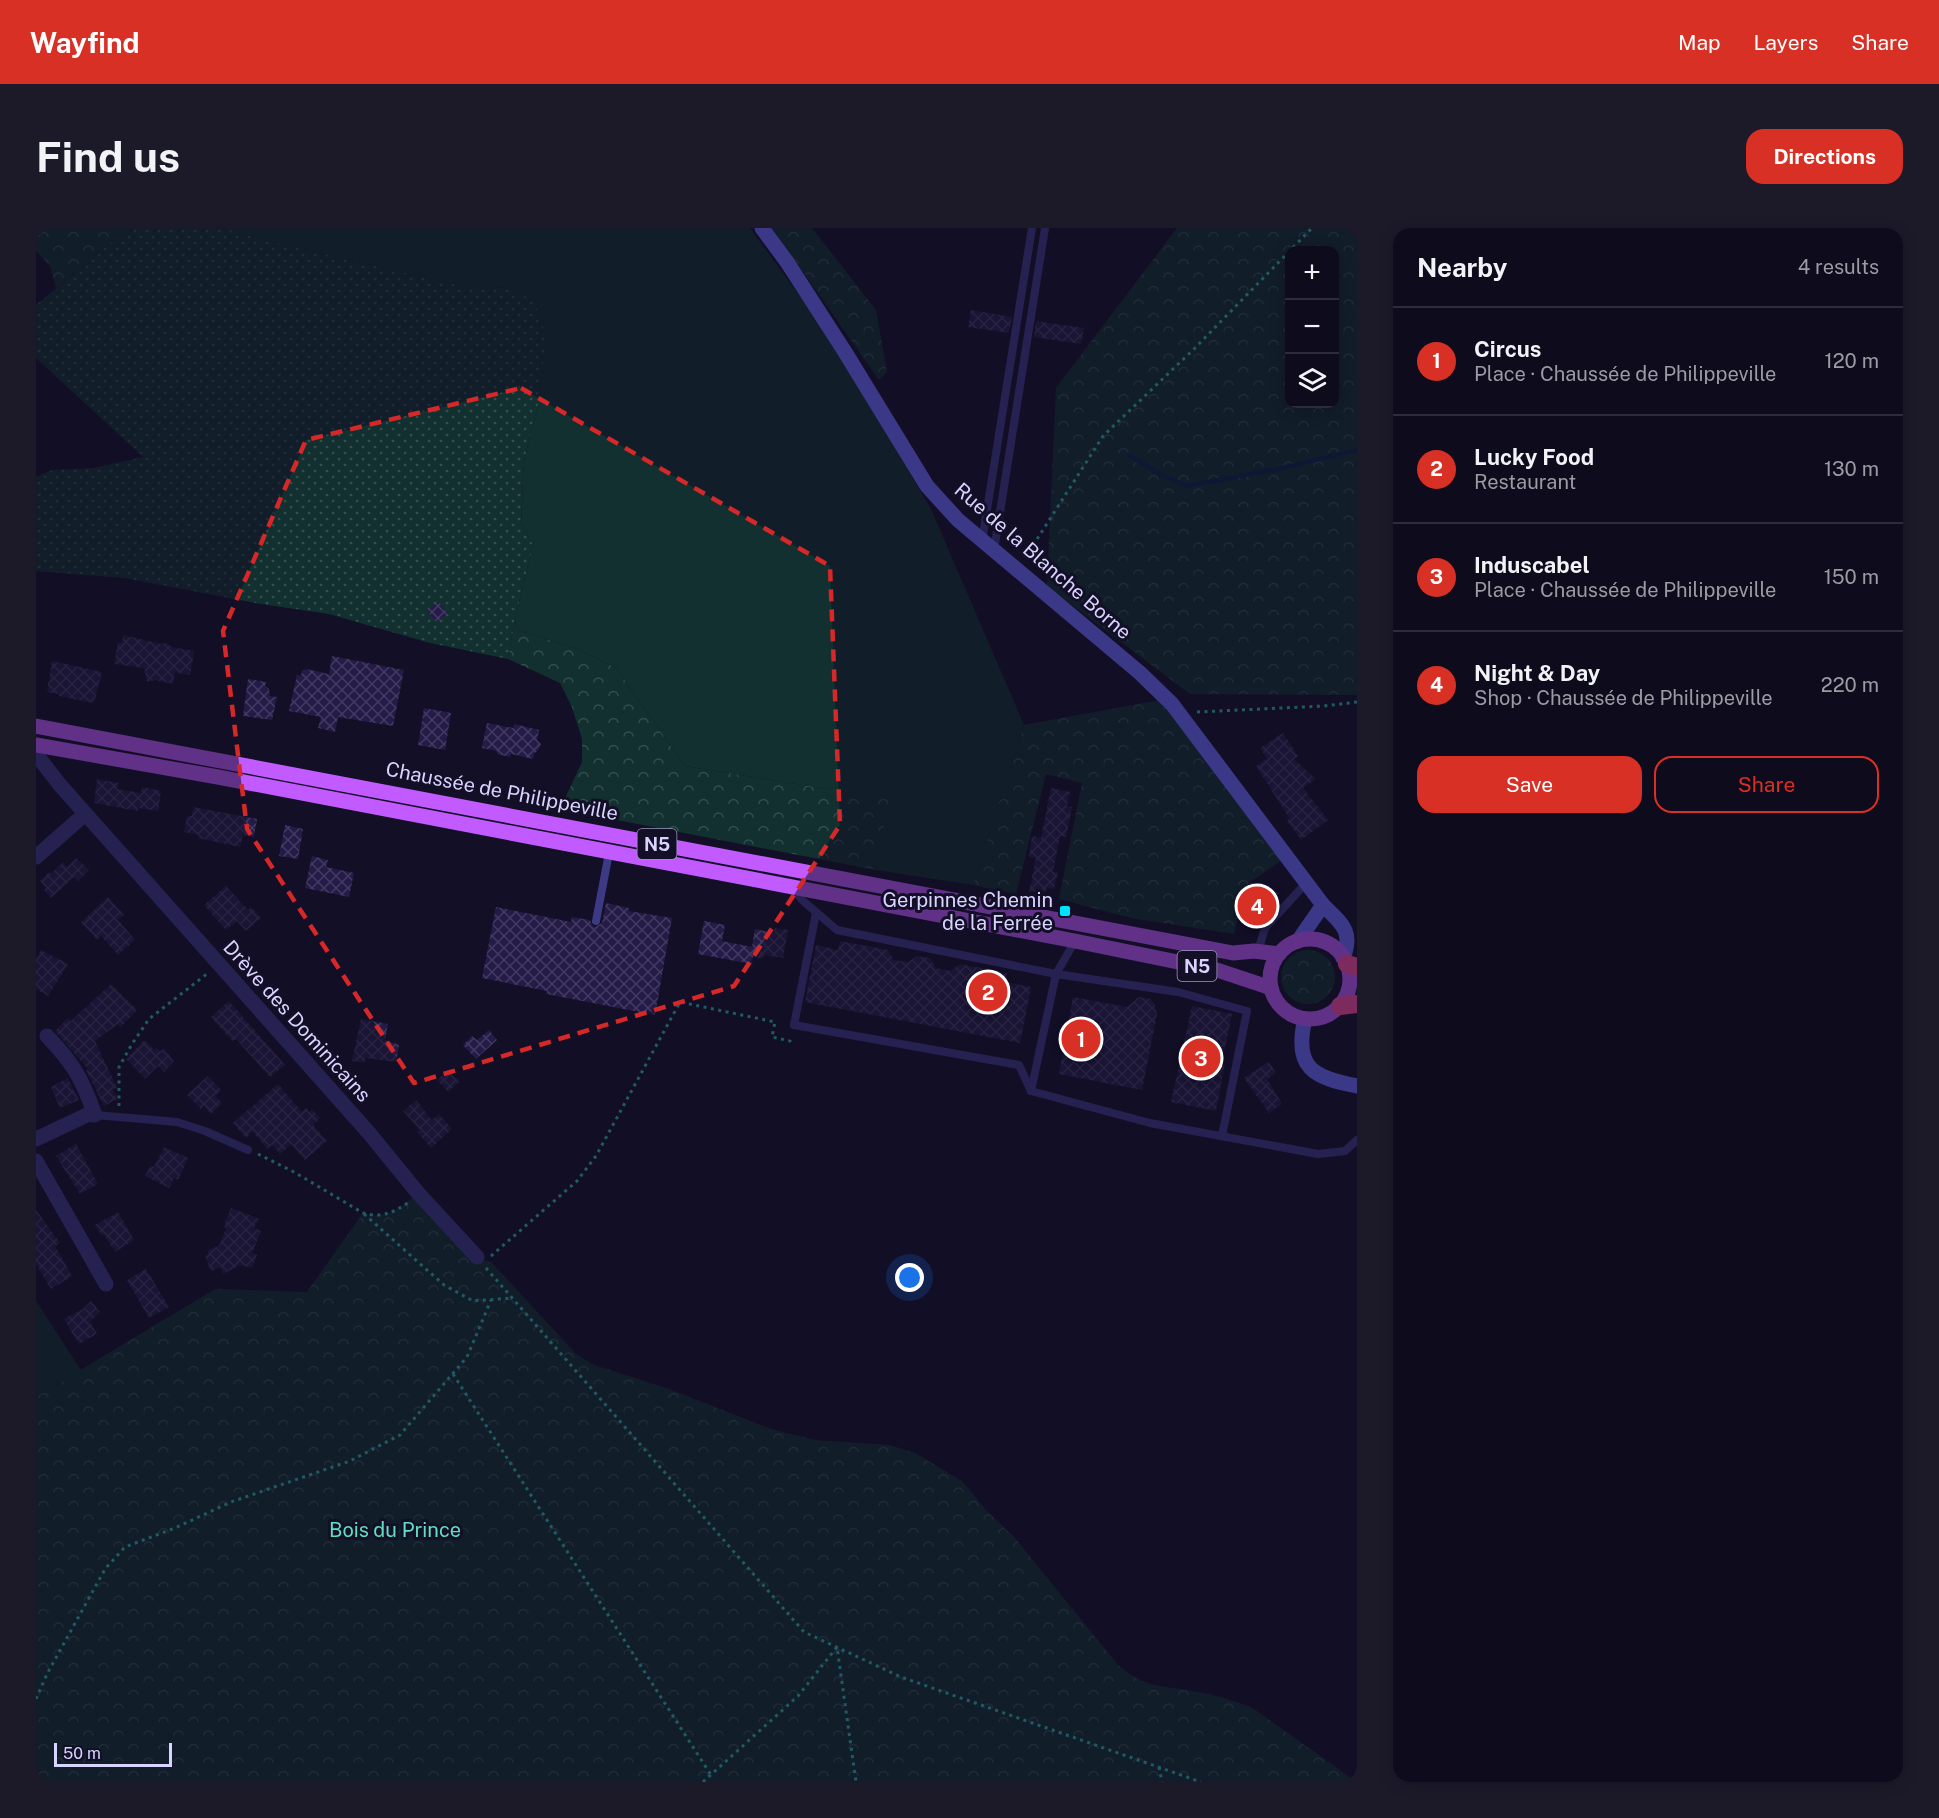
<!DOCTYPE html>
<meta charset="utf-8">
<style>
:root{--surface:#0e0b1c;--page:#1c1929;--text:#f1f3f6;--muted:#9b9ba3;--line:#2e2b3b;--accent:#d93025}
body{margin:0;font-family:"Public Sans",sans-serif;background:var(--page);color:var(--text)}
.controls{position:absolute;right:18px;top:18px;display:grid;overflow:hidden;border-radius:12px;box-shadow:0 3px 15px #0003}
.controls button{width:54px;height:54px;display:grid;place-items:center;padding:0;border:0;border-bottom:2px solid var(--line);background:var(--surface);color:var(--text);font:30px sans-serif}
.scale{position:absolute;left:18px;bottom:15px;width:118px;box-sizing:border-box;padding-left:6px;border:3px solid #d9d4ff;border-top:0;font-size:16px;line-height:21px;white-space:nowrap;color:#d9d4ff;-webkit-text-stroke:4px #130f26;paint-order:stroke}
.you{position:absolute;left:874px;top:1050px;width:21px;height:21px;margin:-15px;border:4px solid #fff;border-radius:50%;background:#1a73e8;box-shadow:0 0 0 9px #1a73e833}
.badge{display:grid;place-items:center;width:39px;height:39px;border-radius:50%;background:var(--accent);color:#fff;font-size:20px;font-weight:700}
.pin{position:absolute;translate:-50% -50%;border:3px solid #fff;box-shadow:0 2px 6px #0006}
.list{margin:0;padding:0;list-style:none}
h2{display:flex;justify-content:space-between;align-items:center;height:78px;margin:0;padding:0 24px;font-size:26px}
h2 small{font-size:20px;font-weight:400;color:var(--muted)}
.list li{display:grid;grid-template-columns:39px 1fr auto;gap:18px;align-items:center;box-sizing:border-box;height:108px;padding:0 24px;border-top:2px solid var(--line)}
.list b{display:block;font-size:22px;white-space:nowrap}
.list p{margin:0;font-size:20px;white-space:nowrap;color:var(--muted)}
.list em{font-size:20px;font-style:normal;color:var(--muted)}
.actions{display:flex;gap:12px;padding:18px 24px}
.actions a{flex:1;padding:14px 0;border:2px solid var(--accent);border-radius:18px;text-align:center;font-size:21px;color:var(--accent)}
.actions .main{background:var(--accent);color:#fff}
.icon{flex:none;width:33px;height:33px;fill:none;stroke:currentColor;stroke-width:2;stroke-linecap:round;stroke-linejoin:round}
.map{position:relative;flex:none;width:1321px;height:1554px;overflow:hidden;border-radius:18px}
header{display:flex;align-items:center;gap:36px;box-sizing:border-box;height:84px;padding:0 30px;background:var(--accent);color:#fff}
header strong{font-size:28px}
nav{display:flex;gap:33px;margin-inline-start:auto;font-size:21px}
.intro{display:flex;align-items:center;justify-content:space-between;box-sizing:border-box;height:144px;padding:0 36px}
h1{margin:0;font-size:42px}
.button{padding:15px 27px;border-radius:18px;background:var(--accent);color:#fff;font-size:21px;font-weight:700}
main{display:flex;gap:36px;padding:0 36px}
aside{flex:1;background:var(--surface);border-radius:18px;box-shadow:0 3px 15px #0003}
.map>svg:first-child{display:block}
</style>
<header>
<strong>Wayfind</strong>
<nav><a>Map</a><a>Layers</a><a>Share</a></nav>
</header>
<div class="intro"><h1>Find us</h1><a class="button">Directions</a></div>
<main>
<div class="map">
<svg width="1321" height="1554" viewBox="0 0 1321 1554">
<defs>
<pattern id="forest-crowns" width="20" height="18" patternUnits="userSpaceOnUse" patternTransform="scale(1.5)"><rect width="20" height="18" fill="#12302f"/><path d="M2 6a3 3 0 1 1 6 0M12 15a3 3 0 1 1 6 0" fill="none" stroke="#344d4e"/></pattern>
<pattern id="garden-dots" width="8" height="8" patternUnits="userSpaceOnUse" patternTransform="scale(1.5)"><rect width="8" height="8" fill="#12302f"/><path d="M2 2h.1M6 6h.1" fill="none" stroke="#344d4e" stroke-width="1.8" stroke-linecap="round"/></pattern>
<pattern id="building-cross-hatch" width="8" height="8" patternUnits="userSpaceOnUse" patternTransform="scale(1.5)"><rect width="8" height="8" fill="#241b47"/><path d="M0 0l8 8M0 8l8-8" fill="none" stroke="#433b63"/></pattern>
</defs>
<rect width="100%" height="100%" fill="#130f26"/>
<g fill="#12302f">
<polygon points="186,0 714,0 793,108 895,281 988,497 937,657 840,642 852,571 649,538 580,440 544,422 482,402 479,391 497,317 485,295 488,233 504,168 510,108 474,60 426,58 245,16"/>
<polygon points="0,1073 45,1142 0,1169"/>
</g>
<g fill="url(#forest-crowns)" fill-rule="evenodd">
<polygon points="0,0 93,0 20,60 14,38 0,23"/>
<polygon points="736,0 776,0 840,82 851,144 843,152"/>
<path d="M1141,0H1321V467L1154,466L1011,358L1020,160ZM1254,22H1298V176H1254Z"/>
<polygon points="479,391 482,402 544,422 580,440 649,538 853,571 840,642 524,581 546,534 546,511 536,479 524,455 472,431"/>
<polygon points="1124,472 1246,632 1214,654 1208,665 1198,706 1095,690 1023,671 1046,555 1010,546 980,666 937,657 988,497"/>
<circle cx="1272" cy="749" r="27"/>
<path d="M378,969L429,1026L456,1035L540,1126L558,1137L633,1161L735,1201L779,1212L853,1217L879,1225L926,1253L952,1284L979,1310L1082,1437C1109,1460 1123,1457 1156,1463C1176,1466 1196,1472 1215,1479L1321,1554H0V1169L179,1061L271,1064L327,985C347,991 362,983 378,969Z"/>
</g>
<polygon fill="url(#garden-dots)" points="93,0 186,0 245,16 426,58 474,60 498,73 510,108 504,168 488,233 485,295 497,317 479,391 472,431 394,415 293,386 225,376 88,350 0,343 0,249 16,242 58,240 107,229 0,130 0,77"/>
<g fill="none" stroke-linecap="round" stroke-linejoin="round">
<polyline stroke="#0c2248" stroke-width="4.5" points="1093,227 1125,247 1151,258 1247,240 1321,222"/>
</g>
<g fill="url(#building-cross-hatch)">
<polygon points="935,82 976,89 973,105 932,99"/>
<polygon points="1000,93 1048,100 1045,116 998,109"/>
<polygon points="403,374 412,386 400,394 391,382"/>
<polygon points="87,407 125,416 130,415 136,419 158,423 155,443 153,447 139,444 137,456 119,452 111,454 108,440 78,436 82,414 86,415"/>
<polygon points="296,428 368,442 357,498 302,489 299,504 282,500 285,489 253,483 261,447 265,448 266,443 270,441 293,446"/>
<polygon points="16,433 66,444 58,475 23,468 23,466 11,464"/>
<polygon points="212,451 230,454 229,458 233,461 234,468 241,469 236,492 207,488"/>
<polygon points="388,480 415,485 409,522 382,517"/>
<polygon points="451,495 477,500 478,496 503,502 501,512 505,516 503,521 498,526 497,531 475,526 474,529 461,526 461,523 446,520"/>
<polygon points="1247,505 1262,528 1258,531 1280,551 1267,560 1292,592 1265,612 1251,593 1253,591 1252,588 1220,538 1231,531 1224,520"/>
<polygon points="61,551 83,555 81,561 105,565 106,559 125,563 122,583 102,580 102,583 58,575"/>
<polygon points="1015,560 1034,564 1031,578 1036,579 1030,609 1024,608 1017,644 1022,644 1018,661 1011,660 1010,664 993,664 1000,630 993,629 996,608 1005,610"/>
<polygon points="157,579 221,591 218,609 207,607 204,619 162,610 163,607 148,604 151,588 156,588"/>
<polygon points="249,597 267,601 262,631 243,628"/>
<polygon points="276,628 292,632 290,639 318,645 313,669 269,660"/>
<polygon points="40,630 53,642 42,653 38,649 15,670 8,662 10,660 4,653 13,644 15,646 27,634 31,639"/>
<polygon points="1213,653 1243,665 1229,678 1227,693 1222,692 1221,696 1203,692 1209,664"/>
<polygon points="190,658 212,682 215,679 225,690 210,703 201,693 190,702 168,677"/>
<polygon points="72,669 88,687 82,692 99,712 82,727 65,708 61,712 45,694"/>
<polygon points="570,675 593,680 593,683 636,690 619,787 510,766 511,763 446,750 460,679 535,694 536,689 554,692 556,697 559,699 566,695"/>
<polygon points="668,693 689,697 686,713 716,719 719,701 738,705 739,700 752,702 747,730 728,727 727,731 717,729 716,736 662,726"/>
<polygon points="804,713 852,722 858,732 872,734 881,728 894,730 900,740 914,743 924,736 971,745 970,754 995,759 984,815 769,774 780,717 802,722"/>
<polygon points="5,722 32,736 12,768 0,761 0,731"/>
<polygon points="75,756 101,782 85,799 82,796 59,813 81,860 77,862 81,871 68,878 50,842 52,841 19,803 32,790 35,793"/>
<polygon points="1037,769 1091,779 1103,769 1114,771 1118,775 1121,786 1106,862 1023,846"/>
<polygon points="193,773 249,837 234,849 200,811 196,813 175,789"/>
<polygon points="1156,778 1196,786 1186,834 1189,835 1180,883 1135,874"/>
<polygon points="325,791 352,796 349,812 363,817 360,834 330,830 328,835 316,833"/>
<polygon points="453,802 461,812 440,831 427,817 436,808 441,812"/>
<polygon points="108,812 118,821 121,820 124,823 128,821 138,833 128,844 122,838 109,851 90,831"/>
<polygon points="1233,834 1240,845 1231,851 1246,876 1233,885 1208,850"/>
<polygon points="412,842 423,854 412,864 401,852"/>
<polygon points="172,848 185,862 179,868 186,875 175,886 168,878 165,881 151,867"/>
<polygon points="32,850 43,872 24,880 15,859"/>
<polygon points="242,856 266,884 270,880 273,884 276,881 284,890 277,897 291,913 269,932 255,916 244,926 236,917 231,921 217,904 210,910 197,895"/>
<polygon points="380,872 396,892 403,886 416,901 395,920 381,904 384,902 367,883"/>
<polygon points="40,916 62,956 44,966 20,928"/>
<polygon points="128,919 152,930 142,952 138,950 133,960 109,948 114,938 118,939"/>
<polygon points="195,980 223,991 218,1000 225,1003 216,1025 221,1027 216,1040 205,1037 187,1046 185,1039 175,1043 169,1028 173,1026 172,1022 183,1018 190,1001 188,997"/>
<polygon points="0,982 24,1015 19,1018 36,1048 15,1061 0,1036"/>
<polygon points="82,984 98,1012 79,1024 68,1006 66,1008 59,997"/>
<polygon points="110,1041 133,1079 113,1090 91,1052"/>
<polygon points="55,1073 64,1084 54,1094 61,1106 43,1116 28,1091 47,1081"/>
</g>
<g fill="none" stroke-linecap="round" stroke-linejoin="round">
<g stroke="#2fb8b0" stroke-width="3" stroke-dasharray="3 4.5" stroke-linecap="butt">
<polyline points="989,330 1067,208 1159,120 1276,0"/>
<polyline points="1161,484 1288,478 1321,474"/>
<polyline points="83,878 83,839 96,816 113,791 172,745"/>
<path d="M222,926L258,944L327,985C345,990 357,985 373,974"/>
<polyline points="328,986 408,1057 437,1073 476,1070"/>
<polyline points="455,1028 541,953 560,928 644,774 739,794 736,809 754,813 755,808"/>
<polyline points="450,1040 768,1404 865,1449 1165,1554"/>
<polyline points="417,1146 675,1547"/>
<polyline points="0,1471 11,1446 69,1341 89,1319 139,1300 195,1274 314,1233 364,1207 431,1129 455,1072"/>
<polyline points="1123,1539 1126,1554"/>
<polyline points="667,1554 762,1468 801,1419 820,1554"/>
</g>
<g stroke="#3d3a85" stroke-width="8">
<polyline points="946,313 996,0"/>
<polyline points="958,322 1009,0"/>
<polyline points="758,661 766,672 801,702 1020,746 1142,764 1211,783 1186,908"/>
<polyline points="780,685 758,797 983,837 995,863 1114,895 1282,926 1309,923 1321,912"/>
<polyline points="560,693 573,625"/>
<polyline points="1222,723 1229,700 1271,654"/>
<polyline points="995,863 1020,746 1039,713"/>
<polyline points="59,887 141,894 169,903 212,922"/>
</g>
<g stroke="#3d3a85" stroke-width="15">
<polyline points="0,522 3,530 24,557 333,905 382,965 441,1029"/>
<polyline points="0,629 49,586"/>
<path d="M0,911L53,886L59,887C46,851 38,836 11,808"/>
<polyline points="0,933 70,1056"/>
</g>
<g stroke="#6f6bff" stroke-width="15">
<path d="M726,0L751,34L809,124L891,258L922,292L1104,445L1136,476L1287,677C1305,695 1318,703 1307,730"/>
<polyline points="1262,713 1287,677"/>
<path d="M1269,791C1257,840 1278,850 1321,858"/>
</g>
<g stroke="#c25bff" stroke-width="15">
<polyline points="0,498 1197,725 1218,723 1243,726"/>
<polyline points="0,517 182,549 1039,713 1181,742 1235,760"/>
<circle cx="1274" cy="751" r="40"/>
</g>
<g stroke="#ff4fa3" stroke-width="18">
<polyline points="1311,736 1321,739"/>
<polyline points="1304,778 1321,776"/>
</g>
</g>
<path d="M0 0H1321V1554H0ZM485,160L794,338L804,597L698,758L378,855L211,601L187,403L270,212Z" fill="#130f26" fill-opacity=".55" fill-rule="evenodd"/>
<path fill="none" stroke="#d62828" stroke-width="4.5" stroke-dasharray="12 8" stroke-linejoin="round" d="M485,160L794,338L804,597L698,758L378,855L211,601L187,403L270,212Z"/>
<rect fill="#00e5ff" stroke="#130f26" stroke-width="2" x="1023" y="677" width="12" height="12" rx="3"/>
<g text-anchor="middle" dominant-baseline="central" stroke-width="6" stroke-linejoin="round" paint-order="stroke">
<g fill="#130f26" stroke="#9e99be" stroke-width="1.5">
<rect x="601.5" y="601" width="39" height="30" rx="4.5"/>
<rect x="1141.5" y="723" width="39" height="30" rx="4.5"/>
</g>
<g font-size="18" font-weight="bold" fill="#d9d4ff">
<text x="621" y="616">N5</text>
<text x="1161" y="738">N5</text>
</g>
<g font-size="20" fill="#d9d4ff" stroke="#130f26">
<text transform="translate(1007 333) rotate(41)">Rue de la Blanche Borne</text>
<text transform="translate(466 563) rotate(11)">Chaussée de Philippeville</text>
<text transform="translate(261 793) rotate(48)">Drève des Dominicains</text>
</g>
<g font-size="20" fill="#d9d4ff" stroke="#130f26" text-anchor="end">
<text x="1017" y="672">Gerpinnes Chemin<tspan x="1017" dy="23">de la Ferrée</tspan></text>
</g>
<g font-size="20" fill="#5fe0c0" stroke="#130f26">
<text x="359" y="1302">Bois du Prince</text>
</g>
</g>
</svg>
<div class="controls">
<button>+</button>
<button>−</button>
<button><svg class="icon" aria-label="layers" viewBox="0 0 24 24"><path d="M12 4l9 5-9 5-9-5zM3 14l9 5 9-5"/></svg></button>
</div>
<div class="scale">50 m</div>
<div class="you"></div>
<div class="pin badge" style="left:1045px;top:811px">1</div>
<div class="pin badge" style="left:952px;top:764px">2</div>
<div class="pin badge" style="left:1165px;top:830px">3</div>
<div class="pin badge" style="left:1221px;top:678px">4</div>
</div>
<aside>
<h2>Nearby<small>4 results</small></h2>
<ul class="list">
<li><span class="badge">1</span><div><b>Circus</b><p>Place · Chaussée de Philippeville</p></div><em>120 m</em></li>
<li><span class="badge">2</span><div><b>Lucky Food</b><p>Restaurant</p></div><em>130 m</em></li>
<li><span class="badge">3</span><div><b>Induscabel</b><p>Place · Chaussée de Philippeville</p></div><em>150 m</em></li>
<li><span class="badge">4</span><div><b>Night &amp; Day</b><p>Shop · Chaussée de Philippeville</p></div><em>220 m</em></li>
</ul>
<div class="actions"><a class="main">Save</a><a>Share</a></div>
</aside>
</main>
